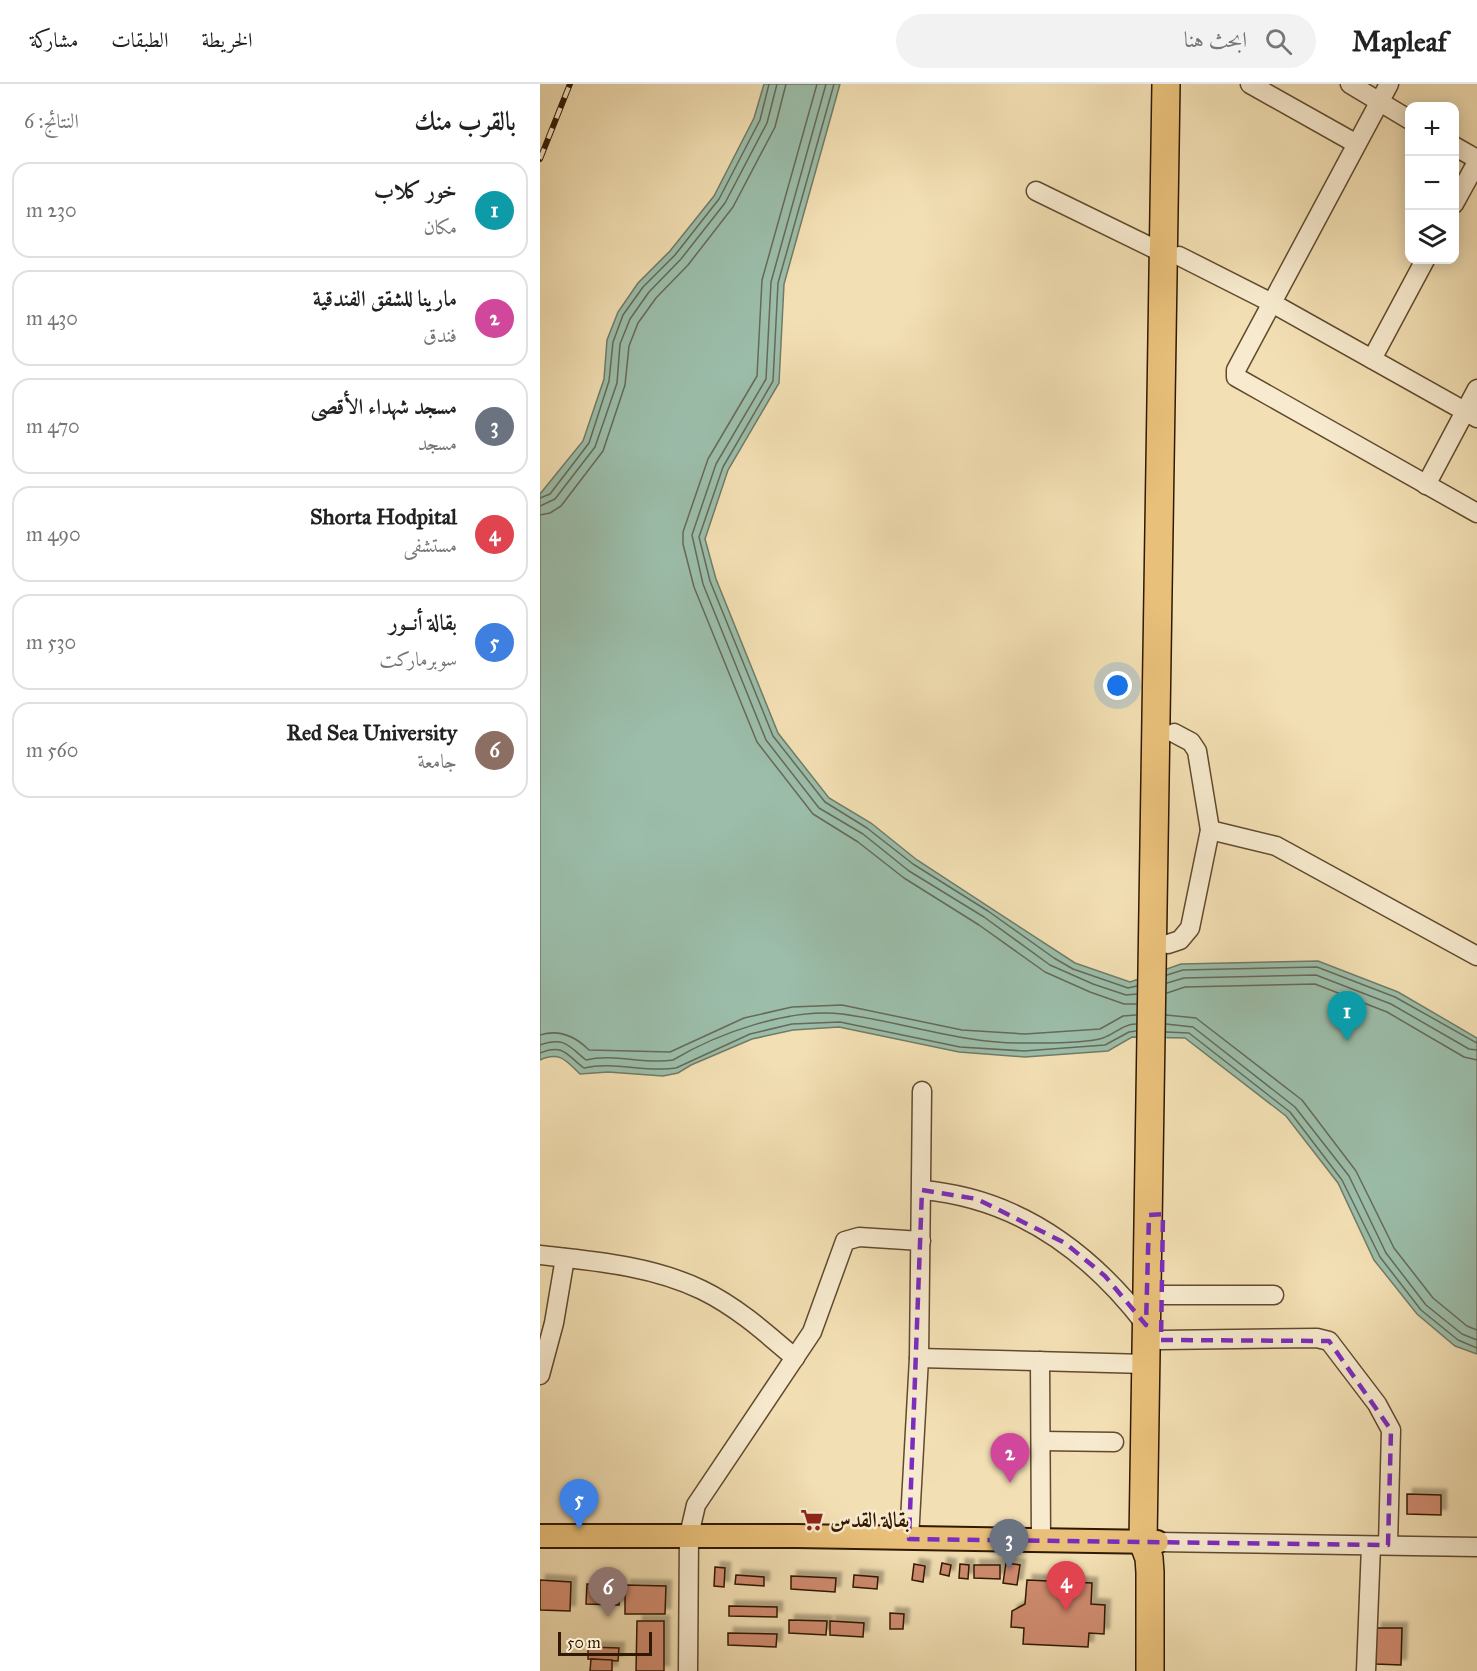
<!DOCTYPE html>
<html lang="ar">
<meta charset="utf-8">
<style>
:root{--surface:#fff;--page:#f2f2f2;--text:#222;--muted:#767676;--line:#e0e0e0;--accent:#7c3aed}
body{margin:0;font-family:"IM FELL Great Primer",Amiri,serif;background:var(--page);color:var(--text);direction:rtl}
.controls{position:absolute;right:18px;top:18px;display:grid;overflow:hidden;border-radius:12px;box-shadow:0 3px 15px #0003}
.controls button{width:54px;height:54px;display:grid;place-items:center;padding:0;border:0;border-bottom:2px solid var(--line);background:var(--surface);color:var(--text);font:30px sans-serif}
.scale{position:absolute;left:18px;bottom:15px;width:94px;box-sizing:border-box;padding-left:6px;border:3px solid #311801;border-top:0;font-size:16px;line-height:21px;white-space:nowrap;color:#311801;-webkit-text-stroke:4px #f7eace;paint-order:stroke}
.you{position:absolute;left:578px;top:602px;width:21px;height:21px;margin:-15px;border:4px solid #fff;border-radius:50%;background:#1a73e8;box-shadow:0 0 0 9px #1a73e833}
.badge{display:grid;place-items:center;width:39px;height:39px;border-radius:50%;background:var(--accent);color:#fff;font-size:20px;font-weight:700}
.pin{position:absolute;translate:-50% -50px;filter:drop-shadow(0 2px 3px #0008)}
.pin::after{content:'';position:absolute;top:32px;width:21px;height:18px;background:inherit;clip-path:polygon(0 0,100% 0,50% 100%)}
.list{margin:0;padding:0;list-style:none}
h2{display:flex;justify-content:space-between;align-items:center;height:78px;margin:0;padding:0 24px;font-size:26px}
h2 small{font-size:20px;font-weight:400;color:var(--muted)}
.list li{display:grid;grid-template-columns:39px 1fr auto;gap:18px;align-items:center;box-sizing:border-box;height:96px;margin:0 12px 12px;padding:0 12px;border:2px solid var(--line);border-radius:18px}
.list b{display:block;font-size:22px;white-space:nowrap}
.list p{margin:0;font-size:20px;white-space:nowrap;color:var(--muted)}
.list em{font-size:20px;font-style:normal;color:var(--muted)}
.icon{flex:none;width:33px;height:33px;fill:none;stroke:currentColor;stroke-width:2;stroke-linecap:round;stroke-linejoin:round}
.map{position:relative;flex:none;width:937px;height:1587px;overflow:hidden;direction:ltr}
header{display:flex;align-items:center;gap:36px;box-sizing:border-box;height:84px;padding:0 30px;background:var(--surface);border-bottom:2px solid var(--line)}
header strong{font-size:28px}
nav{display:flex;gap:33px;margin-inline-start:auto;font-size:21px}
.search{width:420px;height:54px;background:var(--page);display:flex;align-items:center;gap:15px;box-sizing:border-box;padding:0 21px;border-radius:33px;color:var(--muted);font-size:22px}
main{display:flex}
aside{flex:1;background:var(--surface)}
.map>svg:first-child{display:block}
</style>
<header>
<strong>Mapleaf</strong>
<div class="search"><svg class="icon" aria-label="search" viewBox="0 0 24 24"><circle cx="10" cy="10" r="6"/><path d="M15 15l6 6"/></svg>ابحث هنا</div>
<nav><a>الخريطة</a><a>الطبقات</a><a>مشاركة</a></nav>
</header>
<main>
<div class="map">
<svg width="937" height="1587" viewBox="0 0 937 1587">
<defs>
<filter id="shadow"><feDropShadow dx="5.5" dy="-5.5" stdDeviation="1.5" flood-color="#0004"/></filter>
</defs>
<rect width="100%" height="100%" fill="#f2dfb3"/>
<filter id="stains"><feTurbulence type="fractalNoise" baseFrequency=".00333" numOctaves="4"/><feColorMatrix values="0 0 0 0 .2 0 0 0 0 .09 0 0 0 0 .02 0 0 0 .5 -.17"/></filter>
<radialGradient id="worn" r=".72"><stop offset=".6" stop-color="#630" stop-opacity="0"/><stop offset="1" stop-color="#630" stop-opacity=".3"/></radialGradient>
<path fill="#9bbdaa" stroke="#717b66" stroke-width="1.5" d="M224,0H300L244,200L239,299L188,386L165,455L176,495L238,649L289,714L331,739L377,776L535,879L590,898L641,880L778,877L858,908L937,954V1270L915,1262L877,1230L834,1176L798,1099L746,1032L645,954L592,953L568,967L485,973L419,968L299,943L253,946L212,955L151,981L138,989L123,992L68,988L40,990C26,977 21,967 0,976V410L43,357L64,295L67,256L78,228L98,199L130,167L174,112L214,34Z"/>
<g fill="none" stroke-linecap="round" stroke-linejoin="round">
<g stroke="#666a56" stroke-width="1.5">
<polyline points="277,0 222,196 217,292 168,375 143,448 143,460 154,503 217,658 273,730 318,758 364,794 439,841 505,888 550,908 584,920 596,920"/>
<polyline points="286,0 231,198 226,295 176,380 152,451 163,500 226,656 279,724 323,750 369,787 444,833 510,881 553,900 586,911 597,910"/>
<polyline points="294,0 238,199 233,297 183,383 159,453 170,497 233,652 285,718 327,744 373,780 448,827 514,874 533,885 588,904 597,902"/>
<polyline points="0,414 10,410 49,359 69,297 73,258 83,231 103,203 135,171 179,115 220,36 229,0"/>
<polyline points="0,422 15,415 55,363 77,299 80,260 90,235 109,208 141,175 185,119 227,39 237,0"/>
<polyline points="0,431 10,429 21,422 63,367 85,301 89,262 98,239 116,214 148,181 193,123 235,43 246,0"/>
<polyline points="627,891 643,886 777,883 855,913 937,959"/>
<polyline points="627,899 644,894 776,891 851,920 929,965 937,966"/>
<polyline points="627,909 645,903 775,900 847,928 924,973 937,976"/>
<polyline points="626,931 656,934 762,1016 816,1087 854,1164 893,1214 927,1242 937,1246"/>
<polyline points="626,940 653,943 755,1023 809,1092 846,1169 886,1221 922,1250 937,1256"/>
<polyline points="626,948 649,949 750,1028 802,1096 840,1173 881,1226 918,1256 937,1264"/>
<path d="M0,951C19,945 35,952 49,966L130,968L204,934L252,923L302,921L422,946L485,950L560,945L583,932L596,931"/>
<path d="M0,961C26,952 29,963 46,976C74,969 105,981 133,976C178,949 249,924 302,930C364,938 423,960 486,959C507,959 544,960 563,954C575,950 583,940 596,940"/>
<path d="M0,969C25,959 27,972 44,984C74,977 106,989 136,984L210,950L252,940L300,938L420,963L484,967L565,961L589,948L596,947"/>
</g>
</g>
<g fill="#d08c70" stroke="#311801" stroke-width="1.5" filter="url(#shadow)">
<polygon points="867,1410 901,1411 901,1431 867,1430"/>
<polygon points="402,1479 411,1481 409,1492 400,1490"/>
<polygon points="466,1479 480,1481 477,1501 463,1499"/>
<polygon points="374,1480 385,1482 383,1498 372,1496"/>
<polygon points="420,1480 429,1481 428,1495 419,1494"/>
<polygon points="434,1481 460,1481 460,1495 434,1494"/>
<polygon points="175,1483 185,1484 184,1503 174,1502"/>
<polygon points="196,1491 224,1493 224,1502 195,1500"/>
<polygon points="314,1491 338,1493 337,1505 313,1503"/>
<polygon points="251,1492 296,1494 295,1508 251,1505"/>
<polygon points="0,1496 31,1498 30,1527 0,1526"/>
<polygon points="487,1496 552,1499 551,1520 565,1521 564,1550 549,1549 548,1563 483,1560 484,1544 471,1543 472,1527 485,1520"/>
<polygon points="47,1500 80,1500 79,1521 46,1520"/>
<polygon points="85,1501 126,1502 125,1530 85,1530"/>
<polygon points="189,1522 237,1523 237,1533 189,1532"/>
<polygon points="350,1529 364,1530 363,1545 350,1545"/>
<polygon points="249,1536 287,1537 286,1551 249,1549"/>
<polygon points="97,1537 124,1537 124,1587 96,1587"/>
<polygon points="290,1537 324,1539 323,1553 290,1551"/>
<polygon points="836,1544 862,1544 861,1581 836,1580"/>
<polygon points="188,1549 237,1550 236,1563 188,1561"/>
<polygon points="48,1563 79,1564 78,1577 48,1575"/>
<polygon points="51,1575 72,1576 72,1587 50,1587"/>
</g>
<g fill="none" stroke-linecap="round" stroke-linejoin="round">
<g stroke="#614a2e" stroke-width="21">
<g id="minor">
<polyline points="710,0 815,59"/>
<polyline points="810,0 870,36"/>
<polyline points="849,0 696,286 696,293 937,429"/>
<polyline points="914,62 937,75"/>
<polyline points="496,107 623,169"/>
<polyline points="914,120 937,78"/>
<polyline points="639,172 732,219 937,334"/>
<polyline points="832,275 885,176"/>
<polyline points="886,401 937,305"/>
<polyline points="670,746 736,762 937,872"/>
<polyline points="628,860 640,856 650,844 670,746 657,667 651,658 634,649"/>
<path d="M382,1106C477,1114 550,1168 606,1241"/>
<path d="M0,1171C54,1177 113,1182 162,1206C197,1223 226,1249 255,1274"/>
<polyline points="622,1211 734,1211"/>
<polyline points="621,1256 777,1254 789,1257 837,1320 851,1346 848,1461"/>
<polyline points="379,1274 606,1280"/>
<polyline points="500,1277 501,1456"/>
<polyline points="0,1291 14,1239 25,1174"/>
<polyline points="501,1357 574,1358"/>
<polyline points="369,1455 379,1274 382,1007"/>
<polyline points="617,1458 937,1463"/>
<polyline points="148,1587 149,1451 156,1421 272,1248 305,1157 319,1153 381,1157"/>
<polyline points="826,1587 831,1462"/>
</g>
</g>
<g stroke="#311801" stroke-width="26">
<polyline id="major" points="0,1452 256,1452 617,1458"/>
</g>
<g stroke="#311801" stroke-width="30">
<polyline id="highway" points="610,1587 610,1488 609,1474 603,1458 626,0"/>
</g>
<use href="#minor" stroke="#f7eace" stroke-width="18"/>
<use href="#major" stroke="#e9c07a" stroke-width="22"/>
<use href="#highway" stroke="#e9c07a" stroke-width="27"/>
<g stroke="#311801" stroke-width="6">
<polyline id="rail" points="0,75 30,0"/>
</g>
<use href="#rail" stroke="#f7eace" stroke-width="4" stroke-dasharray="11" stroke-linecap="butt"/>
</g>
<path fill="none" stroke="#7b2cbf" stroke-width="4.5" stroke-dasharray="12 8" stroke-linejoin="round" d="M382,1106L437,1115L525,1159L565,1192L606,1241L609,1131L623,1130L621,1256L789,1257L851,1346L848,1461L369,1455Z"/>
<defs>
<g id="supermarket-bare" transform="scale(1.8)"><path d="M-6-5.5h2.5l.6 2H6L4.5 2H-2.5L-4.4-4H-6ZM-1.5 3.2a1.3 1.3 0 1 0 .1 0ZM3 3.2a1.3 1.3 0 1 0 .1 0Z" fill="#8f2418" stroke="#f7eace" stroke-width="2.5" paint-order="stroke"/></g>
</defs>
<g fill-rule="evenodd">
<use href="#supermarket-bare" x="272" y="1436"/>
</g>
<g text-anchor="middle" dominant-baseline="central" stroke-width="5" stroke-linejoin="round" paint-order="stroke">
<g font-size="21" font-weight="bold" fill="#311801" stroke="#f7eace" text-anchor="start">
<text x="290" y="1436">بقالة القدس</text>
</g>
</g>
<rect width="100%" height="100%" filter="url(#stains)"/>
<rect width="100%" height="100%" fill="url(#worn)"/>
</svg>
<div class="controls">
<button>+</button>
<button>−</button>
<button><svg class="icon" aria-label="layers" viewBox="0 0 24 24"><path d="M12 4l9 5-9 5-9-5zM3 14l9 5 9-5"/></svg></button>
</div>
<div class="scale">50 m</div>
<div class="you"></div>
<div class="pin badge" style="left:807px;top:957px;background:#0f9aa8">1</div>
<div class="pin badge" style="left:470px;top:1399px;background:#d1479c">2</div>
<div class="pin badge" style="left:469px;top:1485px;background:#6b7280">3</div>
<div class="pin badge" style="left:526px;top:1527px;background:#e0444e">4</div>
<div class="pin badge" style="left:39px;top:1445px;background:#3f7fe0">5</div>
<div class="pin badge" style="left:68px;top:1533px;background:#8d6e63">6</div>
</div>
<aside>
<h2>بالقرب منك<small>النتائج: 6</small></h2>
<ul class="list">
<li><span class="badge" style="background:#0f9aa8">1</span><div><b>خور كلاب</b><p>مكان</p></div><em>230 m</em></li>
<li><span class="badge" style="background:#d1479c">2</span><div><b>مارينا للشقق الفندقية</b><p>فندق</p></div><em>430 m</em></li>
<li><span class="badge" style="background:#6b7280">3</span><div><b>مسجد شهداء الأقصى</b><p>مسجد</p></div><em>470 m</em></li>
<li><span class="badge" style="background:#e0444e">4</span><div><b>Shorta Hodpital</b><p>مستشفى</p></div><em>490 m</em></li>
<li><span class="badge" style="background:#3f7fe0">5</span><div><b>بقالة أنــور</b><p>سوبرماركت</p></div><em>530 m</em></li>
<li><span class="badge" style="background:#8d6e63">6</span><div><b>Red Sea University</b><p>جامعة</p></div><em>560 m</em></li>
</ul>
</aside>
</main>
